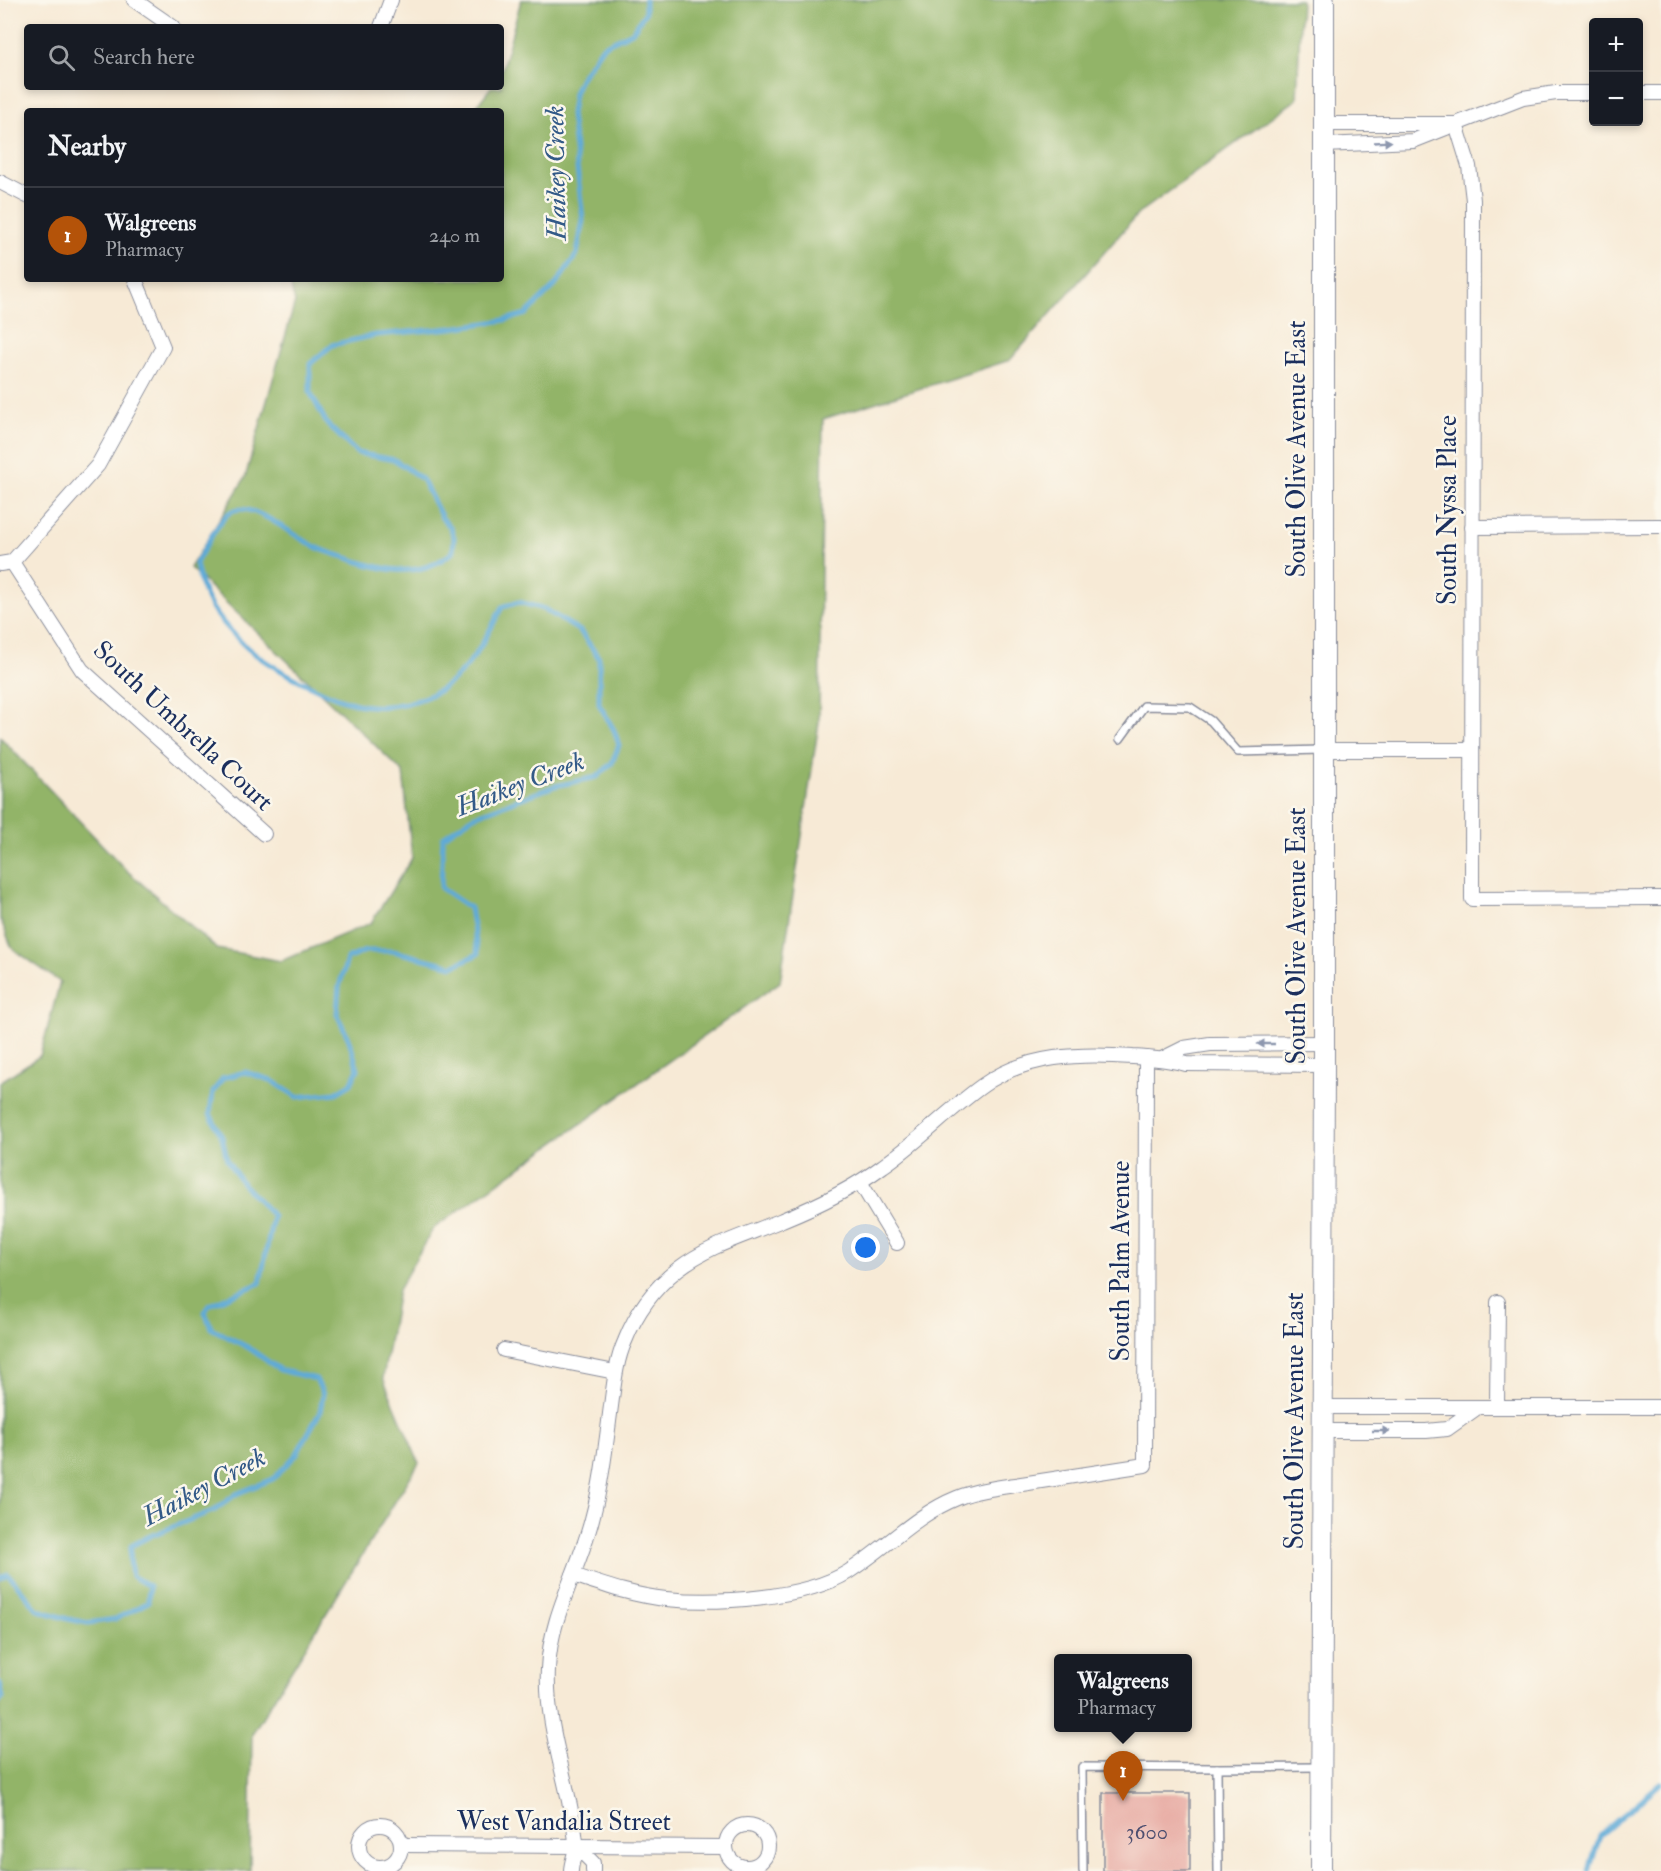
<!DOCTYPE html>
<meta charset="utf-8">
<style>
:root{--surface:#171b24;--page:#242831;--text:#f1f3f6;--muted:#9ea1a6;--line:#363941;--accent:#b45309}
body{margin:0;font-family:"IM FELL Double Pica",serif;background:var(--page);color:var(--text)}
.controls{position:absolute;right:18px;top:18px;display:grid;overflow:hidden;border-radius:6px;box-shadow:0 3px 9px #0003}
.controls button{width:54px;height:54px;display:grid;place-items:center;padding:0;border:0;border-bottom:2px solid var(--line);background:var(--surface);color:var(--text);font:30px sans-serif}
.you{position:absolute;left:866px;top:1248px;width:21px;height:21px;margin:-15px;border:4px solid #fff;border-radius:50%;background:#1a73e8;box-shadow:0 0 0 9px #1a73e833}
.badge{display:grid;place-items:center;width:39px;height:39px;border-radius:50%;background:var(--accent);color:#fff;font-size:20px;font-weight:700}
.pin{position:absolute;translate:-50% -50px;filter:drop-shadow(0 2px 3px #0008)}
.pin::after{content:'';position:absolute;top:32px;width:21px;height:18px;background:inherit;clip-path:polygon(0 0,100% 0,50% 100%)}
.popup{position:absolute;left:1054px;top:1654px;width:138px;height:78px;box-sizing:border-box;display:grid;place-content:center;border-radius:6px;background:var(--surface);filter:drop-shadow(0 2px 4px #0005);font-size:20px;white-space:nowrap;color:var(--muted)}
.popup b{font-size:22px;color:var(--text)}
.popup::after{content:'';position:absolute;left:50%;top:100%;margin-left:-12px;border:12px solid transparent;border-top-color:var(--surface)}
.list{margin:0;padding:0;list-style:none}
h2{display:flex;justify-content:space-between;align-items:center;height:78px;margin:0;padding:0 24px;font-size:26px}
h2 small{font-size:20px;font-weight:400;color:var(--muted)}
.list li{display:grid;grid-template-columns:39px 1fr auto;gap:18px;align-items:center;box-sizing:border-box;height:96px;padding:0 24px;border-top:2px solid var(--line)}
.list b{display:block;font-size:22px;white-space:nowrap}
.list p{margin:0;font-size:20px;white-space:nowrap;color:var(--muted)}
.list em{font-size:20px;font-style:normal;color:var(--muted)}
.icon{flex:none;width:33px;height:33px;fill:none;stroke:currentColor;stroke-width:2;stroke-linecap:round;stroke-linejoin:round}
.map{position:relative;flex:none;width:1661px;height:1871px;overflow:hidden}
.search{position:absolute;background:var(--surface);box-shadow:0 3px 9px #0003;left:24px;top:24px;width:480px;height:66px;display:flex;align-items:center;gap:15px;box-sizing:border-box;padding:0 21px;border-radius:6px;color:var(--muted);font-size:22px}
.panel{position:absolute;background:var(--surface);box-shadow:0 3px 9px #0003;left:24px;top:108px;width:480px;height:174px;border-radius:6px}
.map>svg:first-child{display:block}
</style>
<div class="map">
<svg width="1661" height="1871" viewBox="0 0 1661 1871">
<rect width="100%" height="100%" fill="#fbf7ec"/>
<filter id="ink" filterUnits="userSpaceOnUse"><feTurbulence type="fractalNoise" baseFrequency=".0167" numOctaves="2"/><feDisplacementMap in="SourceGraphic" scale="12" xChannelSelector="R" yChannelSelector="G"/><feConvolveMatrix kernelMatrix="1 2 1 2 8 2 1 2 1" color-interpolation-filters="sRGB"/></filter>
<filter id="wash" filterUnits="userSpaceOnUse"><feTurbulence type="fractalNoise" baseFrequency=".008" numOctaves="4" result="noise"/><feDisplacementMap in="SourceGraphic" scale="24" xChannelSelector="R" yChannelSelector="G"/><feGaussianBlur stdDeviation="1.35" result="paint"/><feColorMatrix in="noise" values="0 0 0 0 0 0 0 0 0 0 0 0 0 0 0 0 0 1.4 0 .05"/><feComposite in="paint" operator="in"/></filter>
<g filter="url(#wash)">
<rect width="100%" height="100%" fill="#f7ead6"/>
<polygon fill="#92b468" stroke="#567263" stroke-width="1.5" points="521,0 1301,0 1297,99 1138,214 1010,360 823,419 819,722 780,982 433,1229 398,1290 383,1378 419,1463 252,1734 250,1871 0,1871 0,1082 40,1056 60,982 12,948 0,918 0,737 125,869 217,949 281,961 371,923 412,858 403,772 190,568 245,478 295,302 289,279 501,279 501,111 473,111 491,87 501,87 501,73"/>
<g fill="none" stroke-linecap="round" stroke-linejoin="round">
<g stroke="#5faad7" stroke-width="5">
<path d="M0,1578L8,1574L38,1610L68,1619L88,1623L116,1619L148,1602L149,1586L132,1576L130,1559L131,1546L150,1536L215,1510L236,1494L273,1479L296,1455L320,1412L323,1394L316,1379L280,1370L249,1348L211,1328L205,1312L209,1305L260,1283L273,1216L242,1183L227,1160L222,1137L210,1114L213,1092L223,1078L245,1072L271,1080L297,1097L336,1093L351,1084L358,1069L349,1040L337,1014L339,987L347,959L365,951H393L453,966L478,954L470,908L441,888L443,837L474,816L555,786L597,777L612,763L619,745L614,730L599,704V658L580,631L544,609L519,602L502,607C486,638 470,671 440,690C420,702 392,708 370,706C341,705 264,665 243,644C232,633 219,619 211,606C202,592 199,579 196,563C203,551 221,516 232,511C253,500 298,540 318,548C329,553 342,556 353,560C390,572 421,578 453,552L454,537L450,527L442,518L422,479L395,460L357,453L327,424L310,392V364L332,345L376,335L452,328L505,320L526,314L555,286L577,254L583,220L571,114L574,93L580,79L603,46L632,32L645,13V0"/>
<polyline points="0,1683 3,1698 0,1701"/>
<polyline points="1589,1871 1600,1835 1661,1783"/>
</g>
</g>
<g id="blocks">
<rect fill="#e9b0a8" x="1103" y="1793" width="87" height="78"/>
</g>
</g>
<g filter="url(#ink)">
<use href="#blocks" fill-opacity="0" stroke="#898c9a" stroke-width="1.5"/>
<g fill="none" stroke-linecap="round" stroke-linejoin="round">
<g stroke="#898c9a" stroke-width="10">
<g id="lane">
<polyline points="1120,739 1144,706 1190,707 1211,721 1238,752 1321,750"/>
<polyline points="1083,1871 1082,1767 1217,1768"/>
<polyline points="1218,1871 1217,1768 1319,1767"/>
</g>
</g>
<g stroke="#898c9a" stroke-width="16">
<g id="street">
<polyline points="134,0 173,27"/>
<polyline points="381,27 391,0"/>
<polyline points="1594,93 1556,93 1523,98 1456,124 1469,166 1473,200 1472,899 1661,898"/>
<polyline points="1638,93 1661,93"/>
<polyline points="1324,145 1413,141 1456,124 1324,124"/>
<polyline points="0,182 27,196"/>
<polyline points="1472,527 1661,526"/>
<polyline points="12,562 82,670 264,834"/>
<polyline points="0,564 12,562 98,465 163,347 135,279"/>
<polyline points="1324,750 1472,750"/>
<polyline points="1164,1058 1184,1048 1210,1044 1324,1043"/>
<polyline points="860,1182 897,1243"/>
<polyline points="504,1350 615,1372"/>
<polyline points="1322,1407 1661,1407"/>
<polyline points="1497,1407 1498,1302"/>
<polyline points="1322,1431 1426,1431 1447,1429 1478,1407"/>
<path d="M573,1575C603,1585 634,1596 666,1599C716,1604 805,1599 848,1572C886,1548 915,1515 957,1498C979,1489 1004,1487 1028,1483C1067,1477 1106,1471 1145,1465L1146,1058"/>
<circle cx="380" cy="1846" r="21"/>
<circle cx="747" cy="1846" r="21"/>
<polyline points="402,1845 726,1847"/>
<polyline points="577,1847 593,1863 593,1871"/>
<path d="M571,1871C571,1861 577,1852 576,1842C570,1784 545,1728 548,1669C550,1616 579,1570 592,1519C602,1482 606,1444 611,1406C614,1384 616,1361 625,1341C636,1313 654,1288 678,1269C709,1245 747,1235 782,1220C817,1206 852,1189 883,1166C918,1142 947,1111 982,1086C1026,1054 1081,1053 1133,1057C1152,1058 1168,1059 1186,1064L1324,1065"/>
</g>
</g>
<g stroke="#898c9a" stroke-width="22">
<polyline id="secondary" points="1321,1871 1324,1065 1324,0"/>
</g>
<use href="#lane" stroke="#fff" stroke-width="7"/>
<use href="#street" stroke="#fff" stroke-width="14"/>
<use href="#secondary" stroke="#fff" stroke-width="20"/>
</g>
<defs><path id="oneway-solid" d="M-6-.8H1V-3.2L6.5 0L1 3.2V.8H-6Z" transform="scale(1.5)"/></defs>
<g fill="#8d97ae">
<use href="#oneway-solid" transform="translate(1383 142) rotate(-3)"/>
<use href="#oneway-solid" transform="translate(1266 1044) rotate(180)"/>
<use href="#oneway-solid" transform="translate(1381 1431)"/>
</g>
</g>
<g text-anchor="middle" dominant-baseline="central" stroke-width="5" stroke-linejoin="round" paint-order="stroke">
<g font-size="22" fill="#4e4f70">
<text x="1147" y="1832">3600</text>
</g>
<g font-size="26" fill="#1b2f5e" stroke="#fbf7ec">
<text transform="translate(1297 449) rotate(-90)">South Olive Avenue East</text>
<text transform="translate(1448 510) rotate(-90)">South Nyssa Place</text>
<text transform="translate(183 726) rotate(43)">South Umbrella Court</text>
<text transform="translate(1297 936) rotate(-90)">South Olive Avenue East</text>
<text transform="translate(1121 1261) rotate(-90)">South Palm Avenue</text>
<text transform="translate(1295 1421) rotate(-90)">South Olive Avenue East</text>
<text x="564" y="1822">West Vandalia Street</text>
</g>
<g font-size="27" font-style="italic" fill="#335a88" stroke="#fbf7ec">
<text transform="translate(556 173) rotate(-91)">Haikey Creek</text>
<text transform="translate(520 784) rotate(-21)">Haikey Creek</text>
<text transform="translate(204 1487) rotate(-28)">Haikey Creek</text>
</g>
</g>
</svg>
<div class="controls">
<button>+</button>
<button>−</button>
</div>
<div class="you"></div>
<div class="pin badge" style="left:1123px;top:1801px">1</div>
<div class="popup"><b>Walgreens</b>Pharmacy</div>
<div class="search"><svg class="icon" aria-label="search" viewBox="0 0 24 24"><circle cx="10" cy="10" r="6"/><path d="M15 15l6 6"/></svg>Search here</div>
<section class="panel">
<h2>Nearby<small></small></h2>
<ul class="list">
<li><span class="badge">1</span><div><b>Walgreens</b><p>Pharmacy</p></div><em>240 m</em></li>
</ul>
</section>
</div>
